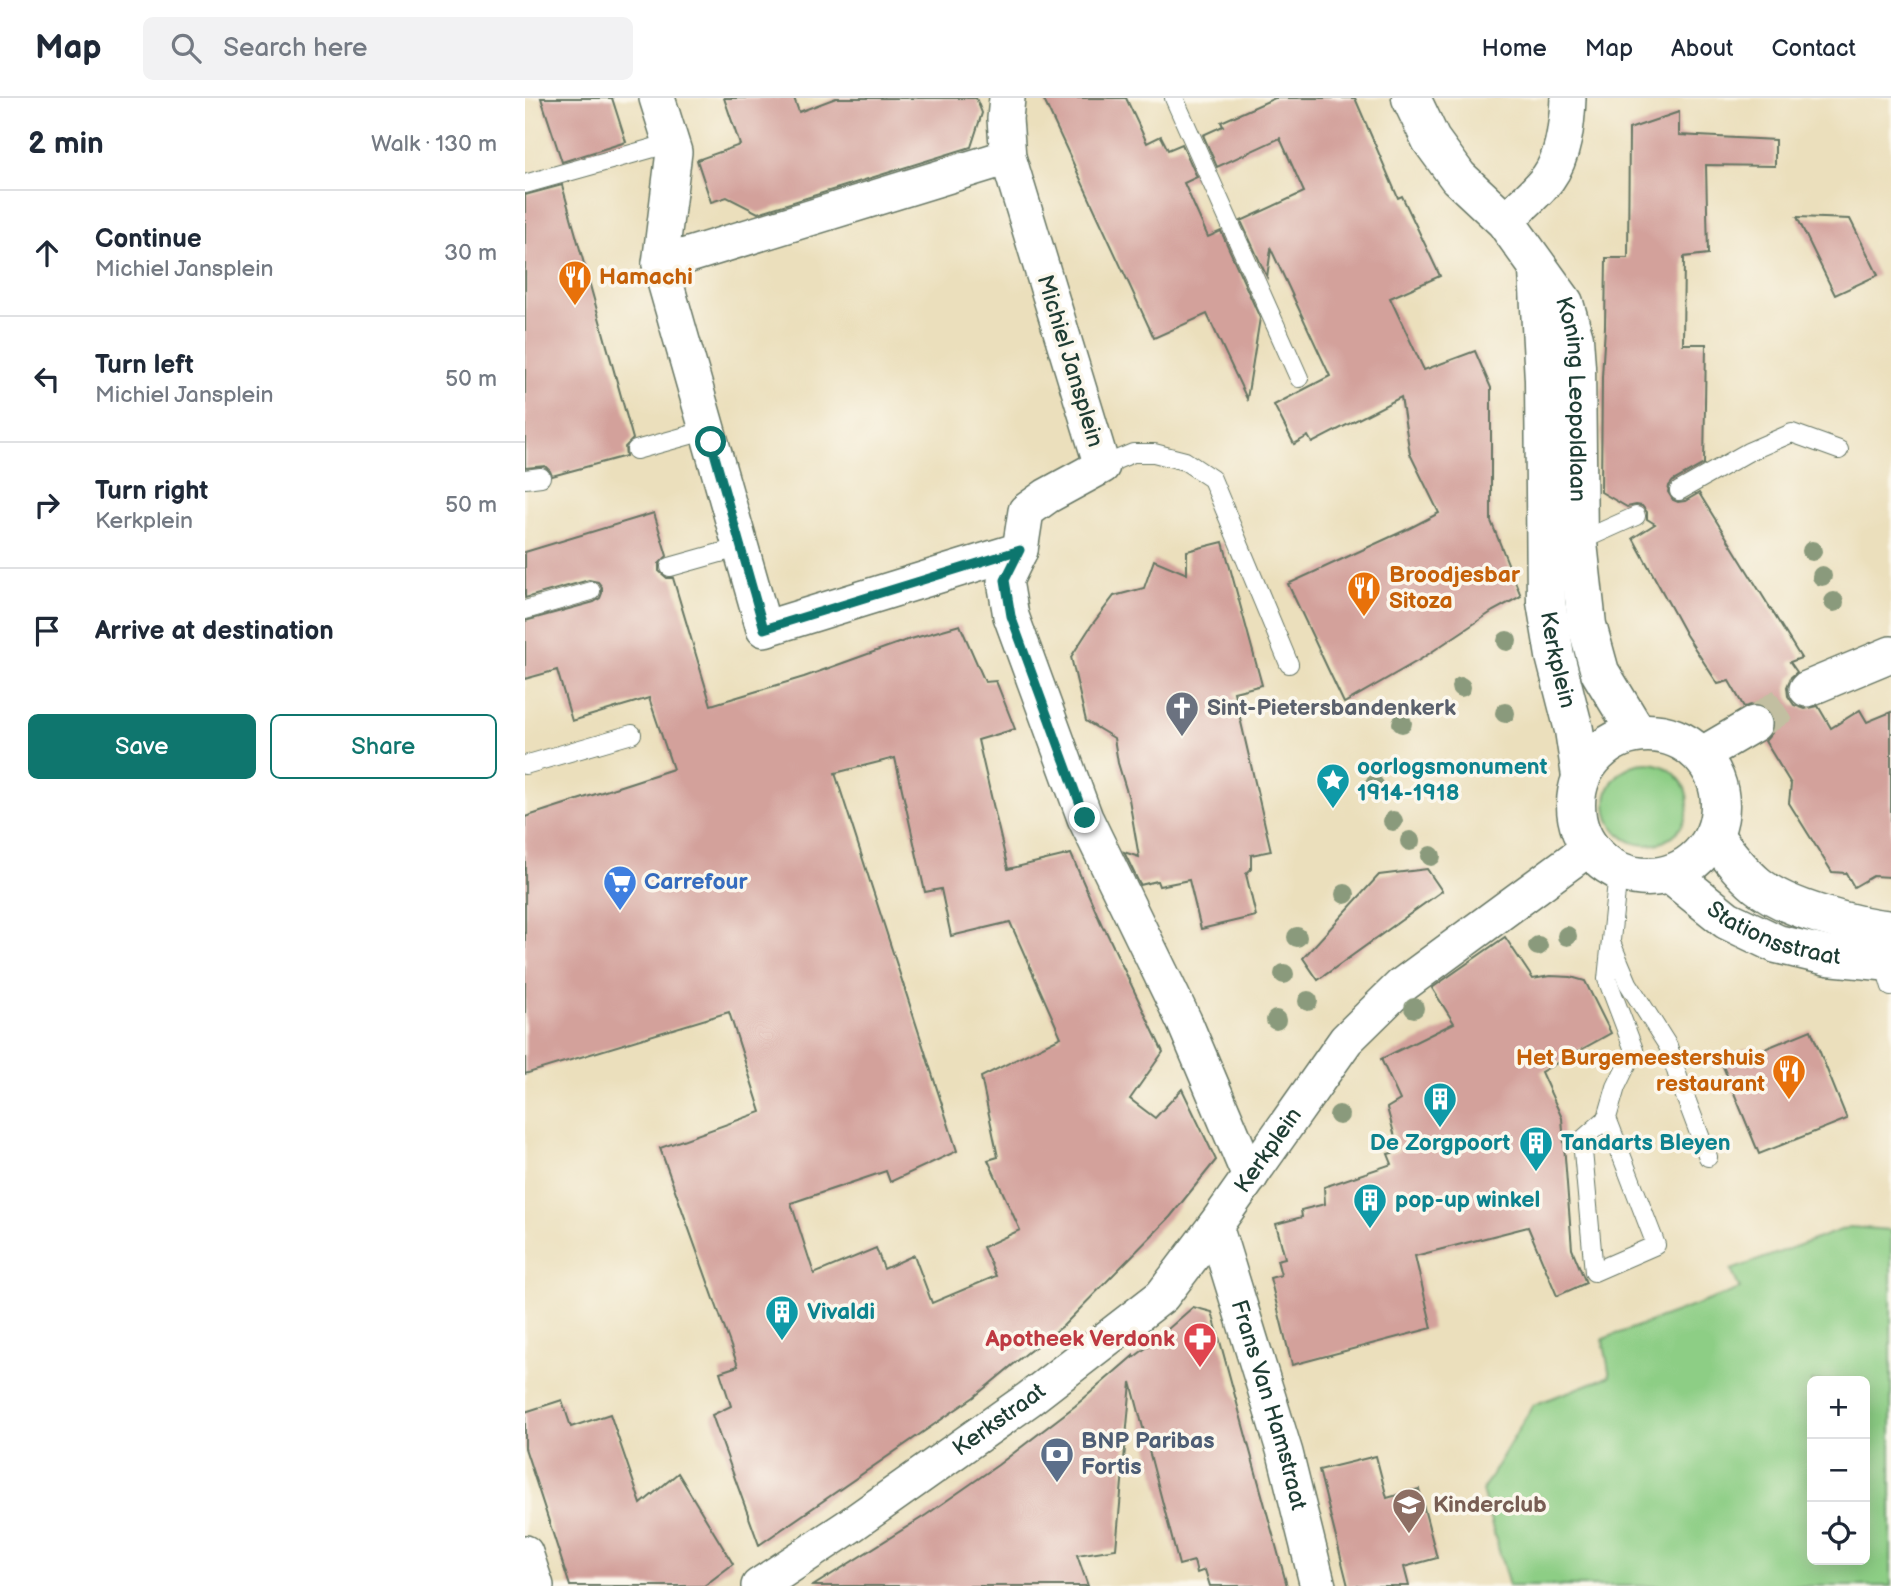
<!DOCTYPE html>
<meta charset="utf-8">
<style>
:root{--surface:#fff;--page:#f2f2f3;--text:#1f2937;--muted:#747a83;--line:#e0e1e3;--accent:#0f766e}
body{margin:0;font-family:"Balsamiq Sans",sans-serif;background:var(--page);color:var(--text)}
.controls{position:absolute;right:21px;bottom:21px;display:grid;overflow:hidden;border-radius:10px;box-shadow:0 4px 18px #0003}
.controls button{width:63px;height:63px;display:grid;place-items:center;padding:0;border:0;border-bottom:2px solid var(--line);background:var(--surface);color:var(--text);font:35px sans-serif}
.stop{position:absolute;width:21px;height:21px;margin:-16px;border:5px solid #0f766e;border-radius:50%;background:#fff}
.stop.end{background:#0f766e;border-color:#fff;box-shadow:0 2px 7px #0008}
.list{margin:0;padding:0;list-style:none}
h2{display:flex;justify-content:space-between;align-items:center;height:91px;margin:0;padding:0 28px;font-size:30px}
h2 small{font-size:23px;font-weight:400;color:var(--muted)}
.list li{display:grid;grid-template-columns:46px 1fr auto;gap:21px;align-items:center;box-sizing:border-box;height:126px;padding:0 28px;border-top:2px solid var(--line)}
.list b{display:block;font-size:26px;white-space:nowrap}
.list p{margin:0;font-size:23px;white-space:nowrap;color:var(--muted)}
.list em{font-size:23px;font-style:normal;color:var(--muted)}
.actions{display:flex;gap:14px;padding:21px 28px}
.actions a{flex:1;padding:16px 0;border:2px solid var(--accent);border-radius:10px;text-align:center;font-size:24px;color:var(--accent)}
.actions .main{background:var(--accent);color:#fff}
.icon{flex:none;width:38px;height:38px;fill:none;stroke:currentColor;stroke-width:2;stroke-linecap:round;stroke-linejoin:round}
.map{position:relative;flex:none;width:1366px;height:1488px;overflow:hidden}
header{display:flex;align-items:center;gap:42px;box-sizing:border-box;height:98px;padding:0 35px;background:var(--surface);border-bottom:2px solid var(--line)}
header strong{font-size:33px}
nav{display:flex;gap:38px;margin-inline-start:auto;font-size:24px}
.search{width:490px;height:63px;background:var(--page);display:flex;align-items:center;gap:18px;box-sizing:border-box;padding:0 24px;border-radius:10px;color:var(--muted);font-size:26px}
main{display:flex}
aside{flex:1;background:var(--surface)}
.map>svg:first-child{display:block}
</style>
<header>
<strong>Map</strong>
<div class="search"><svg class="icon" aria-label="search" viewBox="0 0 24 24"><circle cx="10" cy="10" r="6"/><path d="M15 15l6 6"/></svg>Search here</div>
<nav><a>Home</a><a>Map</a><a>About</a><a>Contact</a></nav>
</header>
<main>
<aside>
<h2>2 min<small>Walk · 130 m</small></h2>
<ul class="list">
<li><svg class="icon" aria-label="ahead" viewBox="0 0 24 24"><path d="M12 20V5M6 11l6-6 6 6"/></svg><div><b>Continue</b><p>Michiel Jansplein</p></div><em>30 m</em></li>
<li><svg class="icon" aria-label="left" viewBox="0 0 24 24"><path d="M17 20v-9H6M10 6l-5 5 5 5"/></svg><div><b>Turn left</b><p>Michiel Jansplein</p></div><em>50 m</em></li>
<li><svg class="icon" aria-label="right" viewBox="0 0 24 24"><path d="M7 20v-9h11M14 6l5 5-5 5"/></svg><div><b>Turn right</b><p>Kerkplein</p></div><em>50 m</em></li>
<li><svg class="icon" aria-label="arrive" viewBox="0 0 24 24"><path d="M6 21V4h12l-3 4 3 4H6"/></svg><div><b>Arrive at destination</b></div></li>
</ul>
<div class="actions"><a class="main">Save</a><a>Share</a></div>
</aside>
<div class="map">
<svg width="1366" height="1488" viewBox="0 0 1366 1488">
<rect width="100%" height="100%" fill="#fbf7ec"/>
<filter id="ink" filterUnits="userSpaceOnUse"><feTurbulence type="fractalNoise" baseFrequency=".0143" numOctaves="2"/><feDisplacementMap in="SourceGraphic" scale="14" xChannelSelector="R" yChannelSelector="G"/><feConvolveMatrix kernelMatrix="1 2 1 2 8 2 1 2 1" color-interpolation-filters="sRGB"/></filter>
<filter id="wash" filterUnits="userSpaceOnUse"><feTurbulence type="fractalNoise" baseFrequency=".00686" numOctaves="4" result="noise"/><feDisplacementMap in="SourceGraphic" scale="28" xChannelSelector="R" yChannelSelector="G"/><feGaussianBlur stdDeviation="1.57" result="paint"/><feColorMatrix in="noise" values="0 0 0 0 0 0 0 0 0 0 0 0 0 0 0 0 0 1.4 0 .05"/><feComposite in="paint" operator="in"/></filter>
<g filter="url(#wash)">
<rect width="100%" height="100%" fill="#ebdfbc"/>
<g fill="#8dce85" stroke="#56865c" stroke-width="2" fill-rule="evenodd">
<circle cx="1122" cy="706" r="41"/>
<path d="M1324,1129L1366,1132V1488H984L957,1393L1008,1307L1085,1278L1078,1241L1215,1191L1206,1172ZM1287,1283H1340V1462H1287Z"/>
</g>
<g id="blocks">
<g fill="#d3a19b" fill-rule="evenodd">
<polygon points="16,0 87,0 101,44 37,64"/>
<polygon points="199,0 269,0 274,14 311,0 451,0 457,15 446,49 233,115 202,99 186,104 172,62 215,47"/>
<polygon points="518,0 601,0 622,45 636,38 643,52 657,46 672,79 659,85 683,139 696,133 735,220 722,301 682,216 629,240"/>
<polygon points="750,0 830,0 873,100 877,98 915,178 865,200 899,272 950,253 966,290 966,423 996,498 968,513 896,561 819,605 763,486 885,430 914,415 885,356 876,299 787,345 783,338 769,346 749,307 805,278 746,151 742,179 716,123 779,94 755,40 692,69 678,37 698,28 696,24"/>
<polygon points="1154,14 1154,37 1250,42 1250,68 1181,67 1183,156 1159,159 1158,246 1181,246 1179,366 1148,383 1144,388 1143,394 1148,402 1153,404 1160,403 1174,395 1276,560 1265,564 1272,574 1266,579 1262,589 1263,598 1269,607 1280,611 1293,608 1306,630 1335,612 1342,624 1366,614 1366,779 1348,778 1329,789 1321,775 1307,774 1264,705 1266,686 1240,643 1247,635 1249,627 1246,615 1238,608 1230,606 1219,609 1204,583 1193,586 1161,537 1108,440 1130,426 1122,421 1122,414 1117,408 1111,407 1102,409 1076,394 1077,279 1080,229 1081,160 1103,160 1104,31"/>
<polygon points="37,87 108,341 100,349 101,358 27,378 25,373 20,368 0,370 0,97"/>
<polygon points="1272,119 1325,121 1353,177 1310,197"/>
<path d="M129,415L142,458L134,466V473L142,480H148L186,607L279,579L379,543L435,527L460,584L471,583L490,631L453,642L483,771L546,756L579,832V829L638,954L605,1001L630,1020L657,991L691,1062L645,1119L538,1228L502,1255L449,1299L234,1447L187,1317L206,1308L195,1274L213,1268L135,1050L236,1014L204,914L0,976V719L148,671L124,600L47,623L32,572L0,581V523L69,504L75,500L77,495V489L73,484L64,482L0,500V454ZM370,660L400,794L416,791L426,838L485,824L536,939L456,979L473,1059L463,1062L495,1132L458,1149L471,1178L407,1205L389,1157L359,1171L351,1150L289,1176L266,1105L361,1073L365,1084L432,1053L310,675Z"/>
<polygon points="698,444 737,587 709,594 746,753 726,757 726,771 721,776 731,818 676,831 664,782 634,788 632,783 615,787 599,754 614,759 604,701 593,665 589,640 561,623 546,559 566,528 589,498 619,490 629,462 662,476 662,453"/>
<polygon points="902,771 917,793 793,882 778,860 854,777"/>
<polygon points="980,839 1008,881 1025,878 1046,879 1060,883 1086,935 1016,974 1037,1020 1047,1151 1061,1185 1032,1198 1003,1129 890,1158 907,1230 767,1267 745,1180 756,1177 752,1162 760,1160 751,1126 777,1119 776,1112 800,1106 799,1089 867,1066 863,1056 874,1053 862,1010 875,1002 856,961 929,925 907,890"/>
<polygon points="1286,932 1322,1021 1234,1056 1195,961 1222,950 1225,957"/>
<polygon points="668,1209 687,1214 762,1488 685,1488 680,1472 672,1475 669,1463 654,1467 606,1284 591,1451 552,1457 563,1488 288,1488 401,1417 473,1367 550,1308 608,1258 608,1260 626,1246"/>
<polygon points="37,1302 46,1329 85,1316 116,1406 153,1375 208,1466 179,1488 45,1488 0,1350 0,1314"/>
<polygon points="851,1358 862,1400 894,1391 912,1460 879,1469 884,1488 823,1488 794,1372"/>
</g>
</g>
</g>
<g filter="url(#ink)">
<use href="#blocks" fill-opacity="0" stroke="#667664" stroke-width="2"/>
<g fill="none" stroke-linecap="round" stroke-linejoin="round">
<polyline stroke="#c2bfa1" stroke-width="35" stroke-dasharray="35 18" stroke-linecap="butt" points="1229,626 1282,591"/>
<g stroke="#667664" stroke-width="20">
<g id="service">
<polyline points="649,0 774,280"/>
<polyline points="0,86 146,45"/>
<polyline points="111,352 183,332"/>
<polyline points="577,368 608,355 629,355 660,363 687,381 764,566"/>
<polyline points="0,381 16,379"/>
<polyline points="1154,393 1223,354 1267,335 1314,352"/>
<polyline points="1051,445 1111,418"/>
<polyline points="145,469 216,449"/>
<polyline points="0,512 66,493"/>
<polyline points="0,667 107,636"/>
<polyline points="1087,847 1103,885 1143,948 1155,985 1183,1059"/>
<polyline points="1358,862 1366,889"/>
<polyline points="1082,1020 1057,1042 1069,1174 1131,1147 1082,1020 1091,989 1109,952 1082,881 1093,774"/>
</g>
</g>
<g stroke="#667664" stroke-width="38">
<g id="minor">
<polyline points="132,0 149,54 135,166 239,531 495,452 501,413 522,398 577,368 483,59 480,21 482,0"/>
<path d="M980,123C994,109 1011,96 1023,80C1039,58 1042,26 1043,0"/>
<polyline points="135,166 483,59"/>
<polyline points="495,452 480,483 486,518 560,720 659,923 725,1079"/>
<polyline points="1282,591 1366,556"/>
<polyline points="1176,657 1229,626"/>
<path id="s1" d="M690,1128L760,1355L793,1488"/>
<polyline points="0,1455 11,1488"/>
<path id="s2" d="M234,1488L323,1429L504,1301L637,1198L690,1128L821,942L876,888L1064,750"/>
</g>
</g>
<g stroke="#667664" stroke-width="41">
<g id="secondary">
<path id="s3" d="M886,0L906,42L933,79L980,123L1039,205L1049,240L1051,269L1053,445L1062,527L1075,574L1112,635"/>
<path id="s4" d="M1013,173L1019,282L1021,504L1030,558L1049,632L1056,678"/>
<circle cx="1123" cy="707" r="72"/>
<path d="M1189,738C1202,755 1215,773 1232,787C1261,811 1329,828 1366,832"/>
<path id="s5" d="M1146,777L1202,822L1252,846L1303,858L1366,864"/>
</g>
</g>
<use href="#service" stroke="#fff" stroke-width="18"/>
<use href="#minor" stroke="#fff" stroke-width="35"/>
<use href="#secondary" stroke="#fff" stroke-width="38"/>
</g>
<g fill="#8a9a7c">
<circle cx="1287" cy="453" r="10"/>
<circle cx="1297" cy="478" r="10"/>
<circle cx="1309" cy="504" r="10"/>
<circle cx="982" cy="543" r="10"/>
<circle cx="936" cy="589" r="10"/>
<circle cx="980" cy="615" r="10"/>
<circle cx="877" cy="625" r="10"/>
<circle cx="849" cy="687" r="10"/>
<circle cx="868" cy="723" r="10"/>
<circle cx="885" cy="743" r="10"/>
<circle cx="906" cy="758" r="10"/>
<circle cx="820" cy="796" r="10"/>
<circle cx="1042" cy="838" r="10"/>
<circle cx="772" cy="839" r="10"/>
<circle cx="1013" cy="848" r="10"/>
<circle cx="759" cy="876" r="10"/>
<circle cx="783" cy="903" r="10"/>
<circle cx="889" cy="910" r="10"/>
<circle cx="751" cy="922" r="10"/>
<circle cx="814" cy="1017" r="10"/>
</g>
</g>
<g fill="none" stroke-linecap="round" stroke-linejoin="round" filter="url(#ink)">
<polyline stroke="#0f766e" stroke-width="9" points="186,344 239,531 495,452 480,482 486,518 560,720"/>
</g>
<defs>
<g id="restaurant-pin" transform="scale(1.75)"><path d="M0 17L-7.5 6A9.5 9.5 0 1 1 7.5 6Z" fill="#e8710a" stroke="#fbf7ec"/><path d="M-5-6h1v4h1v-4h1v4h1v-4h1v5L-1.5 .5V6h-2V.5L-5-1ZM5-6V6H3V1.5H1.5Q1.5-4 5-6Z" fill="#fff"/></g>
<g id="church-pin" transform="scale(1.75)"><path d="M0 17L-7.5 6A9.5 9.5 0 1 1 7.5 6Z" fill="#6b7280" stroke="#fbf7ec"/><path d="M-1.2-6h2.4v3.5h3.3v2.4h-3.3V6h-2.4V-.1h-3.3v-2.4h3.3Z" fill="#fff"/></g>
<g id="sight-pin" transform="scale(1.75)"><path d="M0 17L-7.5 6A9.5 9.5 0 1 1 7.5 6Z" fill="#0f9aa8" stroke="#fbf7ec"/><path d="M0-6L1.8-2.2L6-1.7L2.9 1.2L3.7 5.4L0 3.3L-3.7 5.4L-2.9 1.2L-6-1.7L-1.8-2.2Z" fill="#fff"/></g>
<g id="supermarket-pin" transform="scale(1.75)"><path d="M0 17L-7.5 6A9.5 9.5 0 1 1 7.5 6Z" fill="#3f7fe0" stroke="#fbf7ec"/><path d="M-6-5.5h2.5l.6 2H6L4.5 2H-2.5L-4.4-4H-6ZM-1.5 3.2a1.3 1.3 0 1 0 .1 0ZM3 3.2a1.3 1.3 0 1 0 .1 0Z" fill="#fff"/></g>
<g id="building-pin" transform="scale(1.75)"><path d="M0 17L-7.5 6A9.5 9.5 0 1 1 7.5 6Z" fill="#0f9aa8" stroke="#fbf7ec"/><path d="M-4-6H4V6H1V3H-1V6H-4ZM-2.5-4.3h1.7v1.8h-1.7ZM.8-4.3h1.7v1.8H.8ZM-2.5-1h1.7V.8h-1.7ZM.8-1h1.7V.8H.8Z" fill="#fff"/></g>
<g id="pharmacy-pin" transform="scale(1.75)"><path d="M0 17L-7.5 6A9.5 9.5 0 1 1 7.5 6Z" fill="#e0444e" stroke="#fbf7ec"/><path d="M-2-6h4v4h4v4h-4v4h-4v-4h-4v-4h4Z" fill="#fff"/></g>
<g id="bank-pin" transform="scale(1.75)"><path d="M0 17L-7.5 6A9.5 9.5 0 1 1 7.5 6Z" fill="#5c6f8a" stroke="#fbf7ec"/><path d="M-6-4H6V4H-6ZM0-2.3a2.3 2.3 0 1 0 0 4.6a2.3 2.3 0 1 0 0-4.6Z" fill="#fff"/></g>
<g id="school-pin" transform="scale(1.75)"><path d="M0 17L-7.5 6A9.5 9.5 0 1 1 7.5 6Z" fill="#8d6e63" stroke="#fbf7ec"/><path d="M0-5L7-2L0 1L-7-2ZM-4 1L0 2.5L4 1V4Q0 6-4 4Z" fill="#fff"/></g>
</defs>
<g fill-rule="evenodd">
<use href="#restaurant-pin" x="50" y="179"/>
<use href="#restaurant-pin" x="839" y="490"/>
<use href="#church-pin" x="657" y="610"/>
<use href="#sight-pin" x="808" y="682"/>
<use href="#supermarket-pin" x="95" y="784"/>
<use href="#restaurant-pin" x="1264" y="973"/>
<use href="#building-pin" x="915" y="1001"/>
<use href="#building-pin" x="1011" y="1045"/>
<use href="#building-pin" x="845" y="1102"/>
<use href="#building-pin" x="257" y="1214"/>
<use href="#pharmacy-pin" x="675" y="1241"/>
<use href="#bank-pin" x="532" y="1356"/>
<use href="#school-pin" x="884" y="1407"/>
</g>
<g text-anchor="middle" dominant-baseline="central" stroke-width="7" stroke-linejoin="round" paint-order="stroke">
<g font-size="23" font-weight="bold" fill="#c56008" stroke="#fbf7ec" text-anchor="start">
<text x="74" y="179">Hamachi</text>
<text x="864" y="477">Broodjesbar<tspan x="864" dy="26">Sitoza</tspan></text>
<text x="1240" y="960" text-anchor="end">Het Burgemeestershuis<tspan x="1240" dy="26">restaurant</tspan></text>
</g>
<g font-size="23" fill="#1f3d34" stroke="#fbf7ec">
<text transform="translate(545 263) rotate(73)">Michiel Jansplein</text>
<text stroke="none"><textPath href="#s3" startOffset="355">Koning Leopoldlaan</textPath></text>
<text stroke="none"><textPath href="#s4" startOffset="390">Kerkplein</textPath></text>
<text stroke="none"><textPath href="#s5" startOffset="121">Stationsstraat</textPath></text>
<text stroke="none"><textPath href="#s2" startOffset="677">Kerkplein</textPath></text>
<text stroke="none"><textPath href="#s1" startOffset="187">Frans Van Hamstraat</textPath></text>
<text stroke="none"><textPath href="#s2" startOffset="292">Kerkstraat</textPath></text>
</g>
<g font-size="23" font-weight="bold" fill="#5b616d" stroke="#fbf7ec" text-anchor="start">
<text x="682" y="610">Sint-Pietersbandenkerk</text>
</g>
<g font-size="23" font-weight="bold" fill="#0d838f" stroke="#fbf7ec" text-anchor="start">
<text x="832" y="669">oorlogsmonument<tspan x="832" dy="26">1914-1918</tspan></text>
<text x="915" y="1045" text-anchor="middle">De Zorgpoort</text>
<text x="1036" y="1045">Tandarts Bleyen</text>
<text x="870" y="1102">pop-up winkel</text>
<text x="282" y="1214">Vivaldi</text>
</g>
<g font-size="23" font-weight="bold" fill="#366cbe" stroke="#fbf7ec" text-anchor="start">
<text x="119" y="784">Carrefour</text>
</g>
<g font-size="23" font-weight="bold" fill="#be3a42" stroke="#fbf7ec" text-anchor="end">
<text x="650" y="1241">Apotheek Verdonk</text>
</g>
<g font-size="23" font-weight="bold" fill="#4e5e75" stroke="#fbf7ec" text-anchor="start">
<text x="556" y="1343">BNP Paribas<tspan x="556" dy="26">Fortis</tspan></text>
</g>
<g font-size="23" font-weight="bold" fill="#785e54" stroke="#fbf7ec" text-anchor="start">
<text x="908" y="1407">Kinderclub</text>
</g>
</g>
</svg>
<div class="controls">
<button>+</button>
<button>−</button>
<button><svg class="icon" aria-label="locate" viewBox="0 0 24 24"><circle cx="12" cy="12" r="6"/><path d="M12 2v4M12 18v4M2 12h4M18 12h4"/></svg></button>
</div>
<div class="stop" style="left:186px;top:344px"></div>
<div class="stop end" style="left:560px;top:720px"></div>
</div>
</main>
